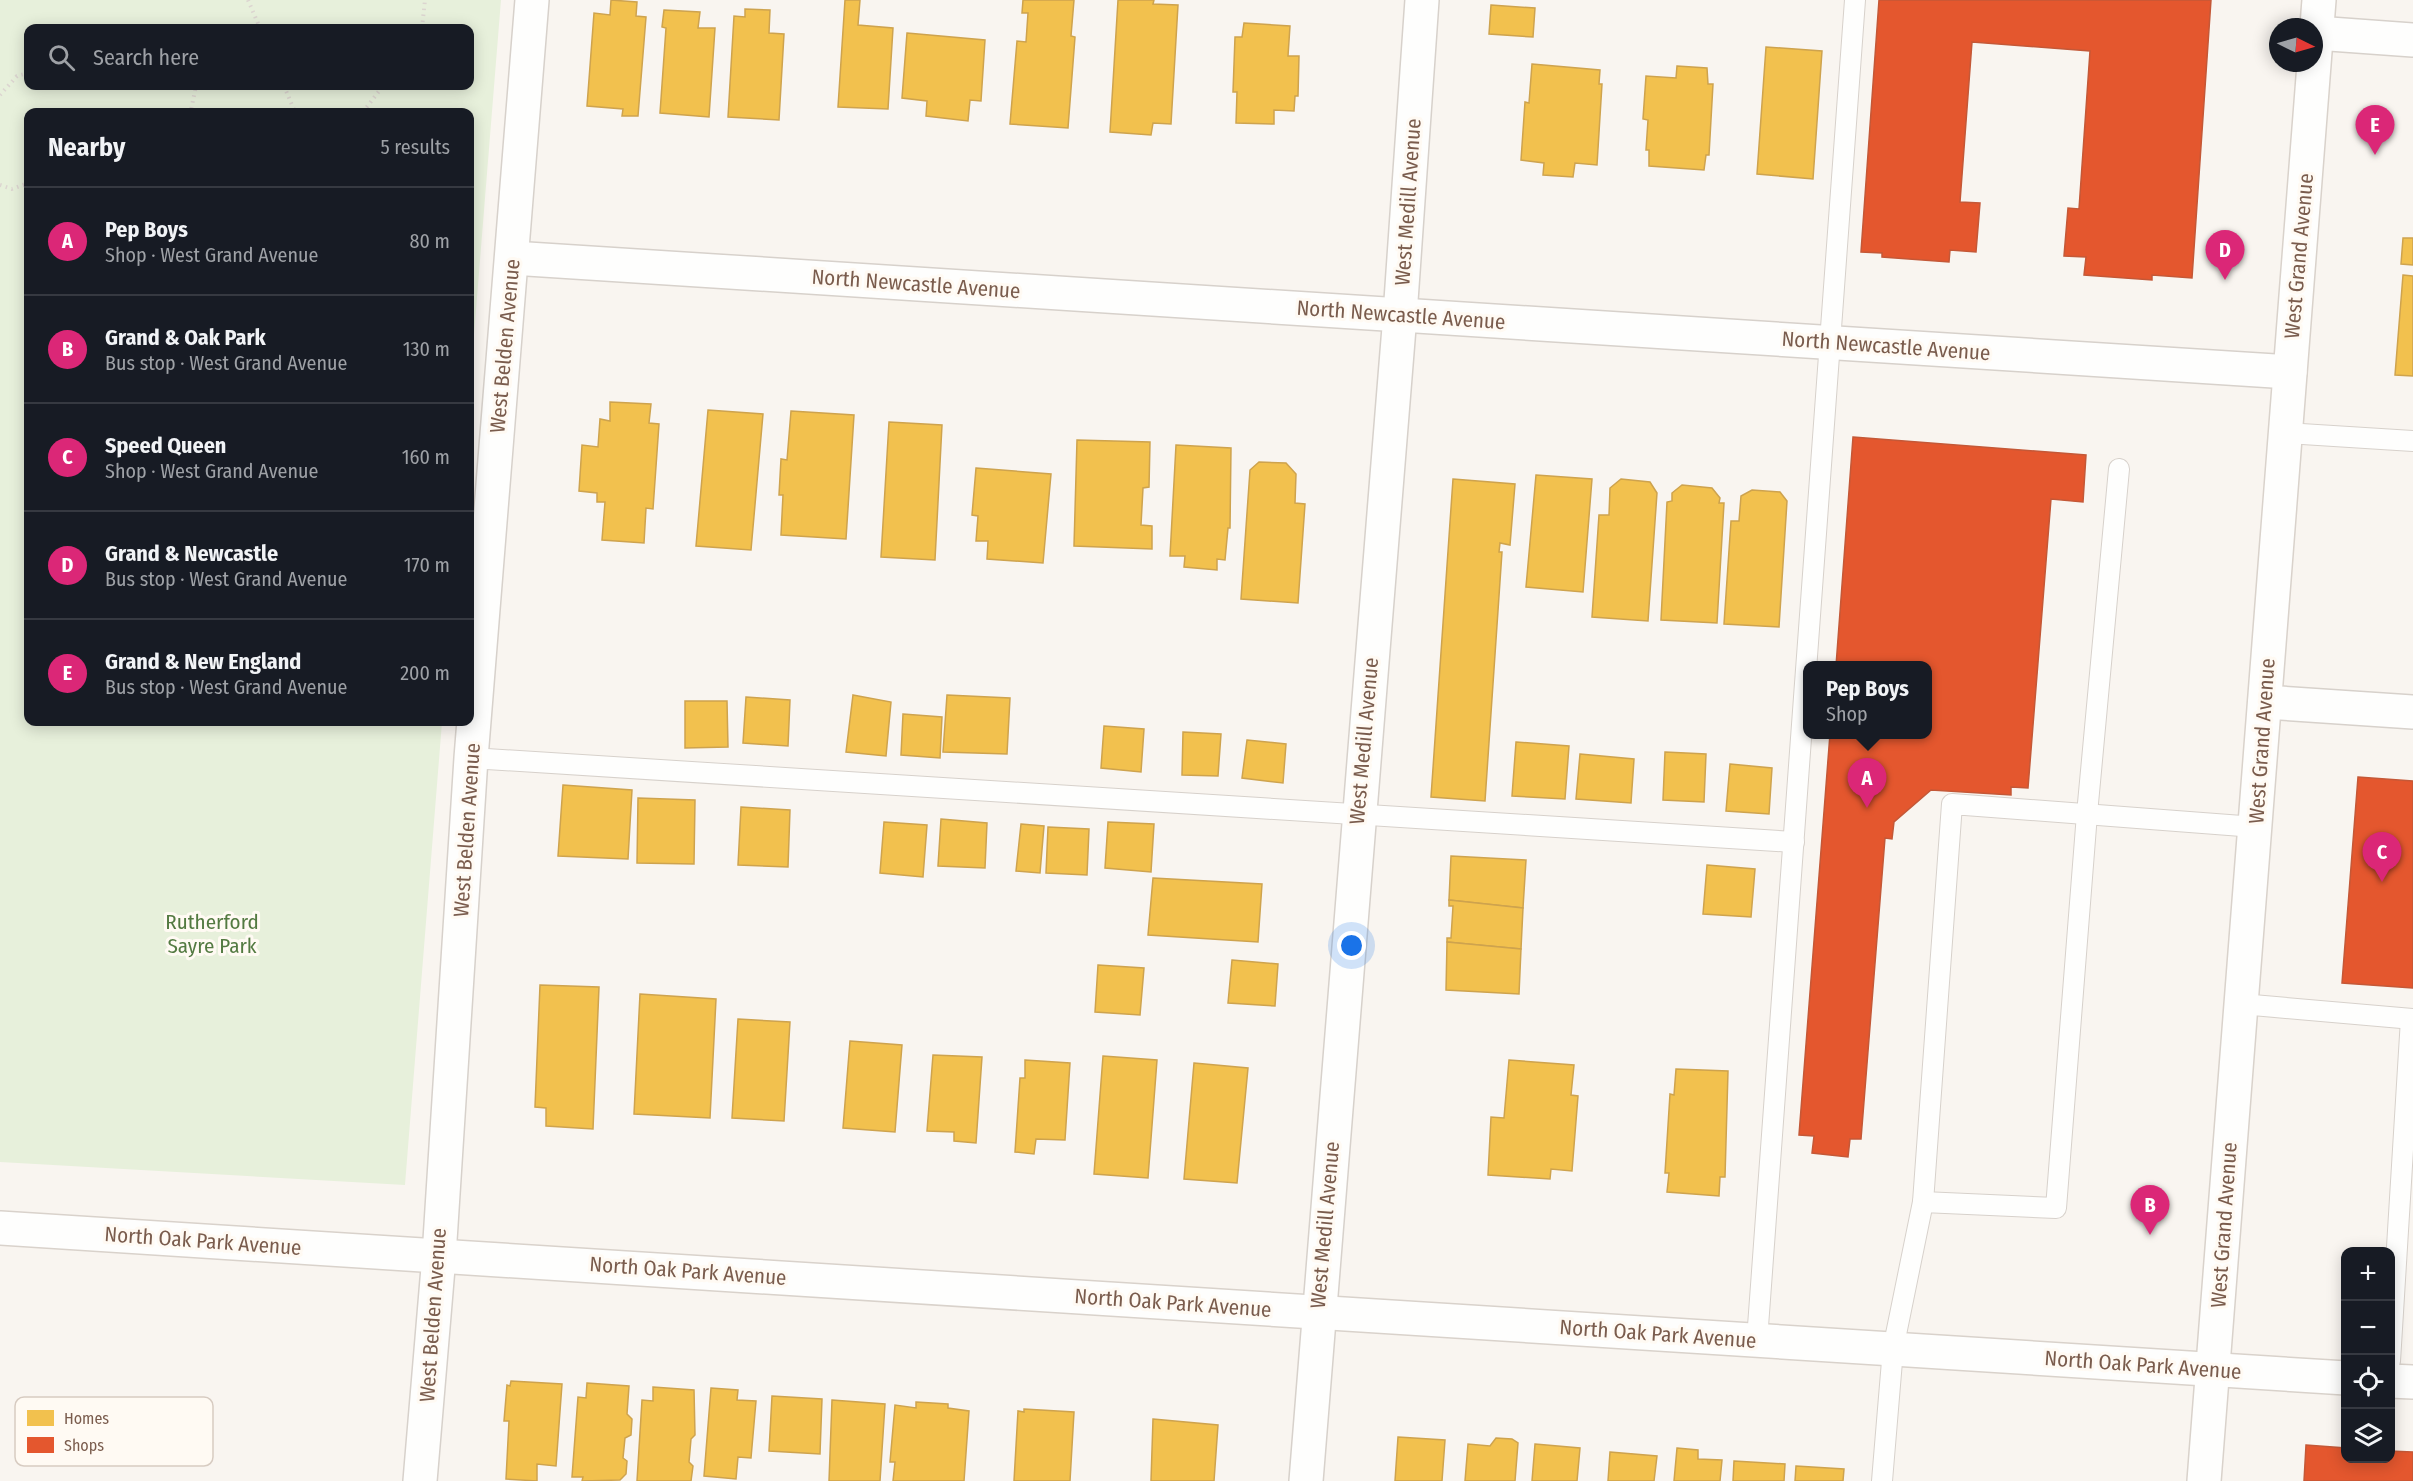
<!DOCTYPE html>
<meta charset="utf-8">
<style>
:root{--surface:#171b24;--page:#242831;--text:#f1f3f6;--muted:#9ea1a6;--line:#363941;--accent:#db2777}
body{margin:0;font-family:"Fira Sans Condensed",sans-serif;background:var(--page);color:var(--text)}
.controls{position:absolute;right:18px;bottom:18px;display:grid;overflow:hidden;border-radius:12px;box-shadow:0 3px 15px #0003}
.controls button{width:54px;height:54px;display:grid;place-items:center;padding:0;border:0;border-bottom:2px solid var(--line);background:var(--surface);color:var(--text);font:30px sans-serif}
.compass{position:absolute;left:2269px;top:18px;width:54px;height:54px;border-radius:50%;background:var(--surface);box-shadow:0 3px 15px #0003;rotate:95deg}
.you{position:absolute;left:1352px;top:946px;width:21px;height:21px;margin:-15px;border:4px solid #fff;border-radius:50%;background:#1a73e8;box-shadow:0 0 0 9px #1a73e833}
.badge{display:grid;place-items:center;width:39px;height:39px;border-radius:50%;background:var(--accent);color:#fff;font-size:20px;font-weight:700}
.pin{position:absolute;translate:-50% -50px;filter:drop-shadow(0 2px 3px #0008)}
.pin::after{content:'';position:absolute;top:32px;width:21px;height:18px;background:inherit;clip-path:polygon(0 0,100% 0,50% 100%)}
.popup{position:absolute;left:1803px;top:661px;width:129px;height:78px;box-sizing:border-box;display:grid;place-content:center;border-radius:12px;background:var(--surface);filter:drop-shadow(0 2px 4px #0005);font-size:20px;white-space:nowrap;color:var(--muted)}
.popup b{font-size:22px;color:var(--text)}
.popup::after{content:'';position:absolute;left:50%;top:100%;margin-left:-12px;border:12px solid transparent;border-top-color:var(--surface)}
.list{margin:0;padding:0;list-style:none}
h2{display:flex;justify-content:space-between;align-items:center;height:78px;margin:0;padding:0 24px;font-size:26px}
h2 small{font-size:20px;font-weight:400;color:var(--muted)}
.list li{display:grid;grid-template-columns:39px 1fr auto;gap:18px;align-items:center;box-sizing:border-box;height:108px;padding:0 24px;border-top:2px solid var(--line)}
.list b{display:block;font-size:22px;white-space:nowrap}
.list p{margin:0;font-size:20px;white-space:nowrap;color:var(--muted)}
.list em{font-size:20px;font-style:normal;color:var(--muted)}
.icon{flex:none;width:33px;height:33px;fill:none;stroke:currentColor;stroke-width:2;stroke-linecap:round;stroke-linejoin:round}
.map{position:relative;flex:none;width:2413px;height:1481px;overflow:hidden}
.search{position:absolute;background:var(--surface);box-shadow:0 3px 15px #0003;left:24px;top:24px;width:450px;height:66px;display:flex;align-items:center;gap:15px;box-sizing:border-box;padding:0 21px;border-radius:12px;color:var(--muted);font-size:22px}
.panel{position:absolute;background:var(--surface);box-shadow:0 3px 15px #0003;left:24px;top:108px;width:450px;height:618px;border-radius:12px}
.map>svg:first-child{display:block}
</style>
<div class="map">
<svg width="2413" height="1481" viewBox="0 0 2413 1481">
<rect width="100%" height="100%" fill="#f9f5f0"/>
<path fill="#e7f0db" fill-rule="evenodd" d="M0,0H501L470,384V112H28V722H442L405,1185L0,1162ZM28,28H470V86H28Z"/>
<g fill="#f2c14e" stroke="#cea34e" stroke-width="1.5">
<polygon points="611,0 637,2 636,16 646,17 638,116 622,116 623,109 587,106 594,13 610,15"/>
<polygon points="845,0 860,0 858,25 893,28 888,109 838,107"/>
<polygon points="1023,0 1074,0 1071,36 1075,37 1068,128 1010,124 1017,41 1026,42 1028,13 1022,13"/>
<polygon points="1118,0 1154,0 1153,4 1178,5 1171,124 1153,123 1151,135 1110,132"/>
<polygon points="1491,5 1535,8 1533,37 1489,34"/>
<polygon points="745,9 770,10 769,33 784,34 779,120 728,117 734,16 745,17"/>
<polygon points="664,10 700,12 698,28 715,28 709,117 660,113 666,28 662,27"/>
<polygon points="1244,23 1290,26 1288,56 1299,56 1298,96 1295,96 1294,111 1274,110 1274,124 1236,123 1237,92 1233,92 1235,37 1242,37"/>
<polygon points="907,33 985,40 981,101 970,100 968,121 926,116 927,101 902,98"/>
<polygon points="1766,47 1822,51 1813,179 1757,174"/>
<polygon points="1532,64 1600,70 1599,84 1602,84 1597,165 1575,163 1573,177 1543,175 1544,163 1521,160 1525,102 1529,103"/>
<polygon points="1677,66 1707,68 1708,84 1713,84 1709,155 1706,155 1704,170 1649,166 1649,150 1646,150 1648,120 1643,119 1646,76 1676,78"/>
<polygon points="2403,238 2413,238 2413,265 2401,264"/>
<polygon points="2403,275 2413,276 2413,376 2395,375"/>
<polygon points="610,402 651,404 649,423 659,424 653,509 646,508 644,543 602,540 605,502 597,502 597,493 579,491 582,445 598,447 600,419 610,421"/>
<polygon points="708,410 763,414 751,550 696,546"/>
<polygon points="791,411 854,415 846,539 781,535 783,495 779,495 781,459 787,460"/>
<polygon points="889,422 942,425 935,560 881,557"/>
<polygon points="1077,440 1150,442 1149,487 1143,488 1141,525 1152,526 1152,549 1074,546"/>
<polygon points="1176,445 1231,448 1230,528 1228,528 1225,560 1217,559 1217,570 1184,567 1185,556 1170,556"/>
<polygon points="1259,462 1286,463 1296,474 1295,503 1305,504 1298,603 1241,599 1250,470"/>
<polygon points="976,468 1051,474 1043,563 987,559 988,541 976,541 978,516 972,515"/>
<polygon points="1536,475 1592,479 1583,592 1526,587"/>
<polygon points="1453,479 1515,484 1510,545 1500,543 1499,552 1502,552 1485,801 1431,797"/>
<polygon points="1621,479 1650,482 1657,493 1648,621 1592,617 1599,515 1609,515 1610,488"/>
<polygon points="1682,485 1712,488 1720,498 1719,503 1724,503 1717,623 1661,620 1667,502 1672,501 1672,493"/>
<polygon points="1752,490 1780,492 1787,501 1779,627 1724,624 1731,521 1739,521 1741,496"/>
<polygon points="853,695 891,702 886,756 846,752"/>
<polygon points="947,695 1010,698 1007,754 943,752"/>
<polygon points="746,697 790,700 788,746 743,743"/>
<polygon points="685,701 727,701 728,747 685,748"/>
<polygon points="903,714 942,717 940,758 901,755"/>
<polygon points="1104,726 1144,729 1141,772 1101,768"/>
<polygon points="1183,732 1221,734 1218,776 1182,775"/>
<polygon points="1247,740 1286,744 1283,783 1242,778"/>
<polygon points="1516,742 1569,746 1565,799 1512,796"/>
<polygon points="1665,752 1706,754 1704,802 1663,800"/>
<polygon points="1580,754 1634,759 1631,803 1576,799"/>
<polygon points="1730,764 1772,768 1769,814 1726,811"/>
<polygon points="563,785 632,790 628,859 558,856"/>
<polygon points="638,798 695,800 694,864 637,863"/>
<polygon points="741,807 790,810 788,867 738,865"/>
<polygon points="941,819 987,823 985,868 938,866"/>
<polygon points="884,822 927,825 923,877 880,873"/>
<polygon points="1108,822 1154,824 1151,872 1105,868"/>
<polygon points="1021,824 1044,826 1040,873 1016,871"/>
<polygon points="1048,827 1089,829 1087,875 1046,873"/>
<polygon points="1451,856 1526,860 1523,908 1449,900"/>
<polygon points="1707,865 1755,869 1751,917 1703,914"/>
<polygon points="1153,878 1262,884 1258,942 1148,935"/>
<polygon points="1449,900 1523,908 1521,949 1447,942 1447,938 1451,938 1453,906 1449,906"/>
<polygon points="1447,942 1521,949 1519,994 1446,990"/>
<polygon points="1232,960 1278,964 1275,1006 1228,1003"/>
<polygon points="1098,965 1144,968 1140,1015 1095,1012"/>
<polygon points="540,985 599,987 593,1129 546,1126 546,1108 535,1107"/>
<polygon points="640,994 716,999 710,1118 634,1114"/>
<polygon points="738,1019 790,1022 784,1121 732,1118"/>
<polygon points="850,1041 902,1045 895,1132 843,1128"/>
<polygon points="933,1055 982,1057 976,1143 954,1141 954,1132 927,1131"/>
<polygon points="1103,1056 1157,1060 1148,1178 1094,1174"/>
<polygon points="1025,1060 1070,1063 1065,1140 1036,1139 1034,1154 1015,1152 1020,1078 1025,1078"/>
<polygon points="1509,1060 1574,1065 1571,1095 1578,1096 1572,1171 1551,1169 1550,1179 1488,1175 1491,1117 1504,1118"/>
<polygon points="1194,1063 1248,1068 1237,1183 1184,1179"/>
<polygon points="1676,1069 1728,1071 1725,1177 1720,1177 1719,1196 1667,1192 1669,1173 1665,1173 1670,1094 1674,1095"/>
<polygon points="511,1381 562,1384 556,1466 537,1464 537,1481 506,1479 509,1421 504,1421 507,1385 510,1386"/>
<polygon points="587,1383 629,1386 627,1414 632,1419 631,1435 625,1438 623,1458 627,1461 626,1474 620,1480 582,1481 583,1477 572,1477 578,1397 586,1398"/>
<polygon points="653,1387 694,1390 695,1435 691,1439 689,1462 693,1466 691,1481 637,1481 642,1400 653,1401"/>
<polygon points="711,1388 738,1390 737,1400 756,1401 751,1458 738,1457 736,1479 704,1476"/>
<polygon points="772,1396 822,1399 820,1454 769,1451"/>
<polygon points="832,1400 885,1404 880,1481 829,1481"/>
<polygon points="916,1402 948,1404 948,1408 969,1411 964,1481 893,1481 895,1462 890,1462 895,1405 916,1408"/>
<polygon points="1024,1409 1074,1412 1070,1481 1014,1481 1018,1411 1024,1412"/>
<polygon points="1153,1419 1218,1425 1214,1481 1151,1481"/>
<polygon points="1398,1437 1445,1440 1442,1481 1395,1481"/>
<polygon points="1496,1438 1512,1439 1518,1443 1515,1481 1465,1481 1468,1444 1490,1446"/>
<polygon points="1535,1444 1580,1448 1577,1481 1532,1481"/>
<polygon points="1677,1448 1698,1450 1698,1459 1722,1460 1720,1481 1674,1481"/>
<polygon points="1610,1452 1657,1456 1654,1481 1608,1481"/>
<polygon points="1734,1461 1785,1464 1784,1481 1733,1481"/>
<polygon points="1796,1466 1844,1469 1843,1481 1795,1481"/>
</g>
<g fill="#e4572e" stroke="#c45837" stroke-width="1.5">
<polygon points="1879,0 2211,0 2192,278 2152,275 2152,280 2084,275 2086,257 2064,256 2068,208 2079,209 2090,51 1972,42 1960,202 1980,203 1976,252 1950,250 1949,262 1882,257 1882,253 1861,252"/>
<polygon points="1853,437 2086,455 2083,502 2051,499 2028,788 2011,787 2011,795 1931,790 1894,822 1892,839 1885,838 1861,1139 1850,1139 1848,1157 1812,1153 1814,1136 1799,1135 1830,734 1927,734 1927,666 1836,666"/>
<polygon points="2358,777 2413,781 2413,988 2342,983"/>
<polygon points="2306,1445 2346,1448 2346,1458 2390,1458 2390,1451 2413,1452 2413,1481 2304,1481"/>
</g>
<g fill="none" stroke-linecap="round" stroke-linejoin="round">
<g stroke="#d7d1cb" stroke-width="22">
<g id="lane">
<polyline points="2285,433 2413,441"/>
<polyline points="471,758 1794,842"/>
<polyline points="2241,1004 2413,1019"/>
<polyline points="1923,1202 1952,804 2255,827"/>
<polyline points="1757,1340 1855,0"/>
<polyline points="2390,1361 2411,1019"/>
<polyline points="1882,1481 1893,1349 1923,1202 2056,1208 2087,814 2119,469"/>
</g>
</g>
<g stroke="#d7d1cb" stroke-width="36">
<g id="street">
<polyline points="2316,33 2413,40"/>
<polyline points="512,258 2290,372"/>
<polyline points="2265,702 2413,712"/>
<polyline points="420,1481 439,1256 471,758 532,0"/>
<polyline points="1306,1481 1400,315 1422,0"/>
</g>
</g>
<g stroke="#d9d2cb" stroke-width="36">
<g id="secondary">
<polyline points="0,1228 2346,1378"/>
<polyline points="2390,1381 2413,1382"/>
<polyline points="2204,1481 2319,0"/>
</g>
</g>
<g stroke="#dcd5d0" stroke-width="4" stroke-dasharray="1.5 4.5" stroke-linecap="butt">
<polyline points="248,0 260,28"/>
<polyline points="422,28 425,0"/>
<polyline points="284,86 295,112"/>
<polyline points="0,95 17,76 28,73"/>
<polyline points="187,112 191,110 196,86"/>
<polyline points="363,112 383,86"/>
<polyline points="0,185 12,189 28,183"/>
</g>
<use href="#lane" stroke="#fefefd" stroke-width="20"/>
<use href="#street" stroke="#fefefd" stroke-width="33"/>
<use href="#secondary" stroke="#fefefd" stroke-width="33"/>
</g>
<g text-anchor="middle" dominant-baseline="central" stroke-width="6" stroke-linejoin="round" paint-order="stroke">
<g font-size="21" fill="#7a5c4d" stroke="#fffaf3">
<text transform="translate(1408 202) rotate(-86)">West Medill Avenue</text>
<text transform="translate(2299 256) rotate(-85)">West Grand Avenue</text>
<text transform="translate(916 284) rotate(4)">North Newcastle Avenue</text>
<text transform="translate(1401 315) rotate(4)">North Newcastle Avenue</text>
<text transform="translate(505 346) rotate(-85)">West Belden Avenue</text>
<text transform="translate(1886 346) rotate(4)">North Newcastle Avenue</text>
<text transform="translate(1364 741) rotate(-85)">West Medill Avenue</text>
<text transform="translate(2262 741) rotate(-86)">West Grand Avenue</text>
<text transform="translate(467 830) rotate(-86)">West Belden Avenue</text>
<text transform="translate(1325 1225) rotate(-85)">West Medill Avenue</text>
<text transform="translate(2224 1225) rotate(-86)">West Grand Avenue</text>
<text transform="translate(203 1241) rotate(4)">North Oak Park Avenue</text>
<text transform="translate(688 1271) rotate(4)">North Oak Park Avenue</text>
<text transform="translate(1173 1303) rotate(4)">North Oak Park Avenue</text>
<text transform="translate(433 1315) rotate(-86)">West Belden Avenue</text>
<text transform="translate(1658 1334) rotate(4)">North Oak Park Avenue</text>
<text transform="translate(2143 1365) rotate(4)">North Oak Park Avenue</text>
</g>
<g font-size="21" fill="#537a41" stroke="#fffaf3">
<text x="212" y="922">Rutherford<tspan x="212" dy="24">Sayre Park</tspan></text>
</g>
</g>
<rect x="15" y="1397" width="198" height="69" rx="9" fill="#fffaf3" stroke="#d7cbc1" stroke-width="1.5"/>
<rect x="27" y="1410" width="27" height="16" fill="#f2c14e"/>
<rect x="27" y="1437" width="27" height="16" fill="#e4572e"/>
<g font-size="16" fill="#7a5c4d">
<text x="64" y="1424">Homes</text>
<text x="64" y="1451">Shops</text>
</g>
</svg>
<div class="controls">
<button>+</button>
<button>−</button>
<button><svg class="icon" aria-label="locate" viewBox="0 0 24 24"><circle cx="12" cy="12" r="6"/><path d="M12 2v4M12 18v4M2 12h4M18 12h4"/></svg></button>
<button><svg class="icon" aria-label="layers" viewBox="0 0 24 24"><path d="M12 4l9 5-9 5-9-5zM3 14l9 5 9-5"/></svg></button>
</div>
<svg class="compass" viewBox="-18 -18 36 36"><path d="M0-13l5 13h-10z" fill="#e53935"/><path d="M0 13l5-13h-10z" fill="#9ea1a6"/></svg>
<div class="you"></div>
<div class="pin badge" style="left:1867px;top:808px">A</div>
<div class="popup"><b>Pep Boys</b>Shop</div>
<div class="pin badge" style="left:2150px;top:1235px">B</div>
<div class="pin badge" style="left:2382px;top:882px">C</div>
<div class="pin badge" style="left:2225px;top:280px">D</div>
<div class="pin badge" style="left:2375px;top:155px">E</div>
<div class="search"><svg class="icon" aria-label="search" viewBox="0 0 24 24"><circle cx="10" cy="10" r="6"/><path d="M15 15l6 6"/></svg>Search here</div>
<section class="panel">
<h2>Nearby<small>5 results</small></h2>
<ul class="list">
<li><span class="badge">A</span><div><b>Pep Boys</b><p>Shop · West Grand Avenue</p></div><em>80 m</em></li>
<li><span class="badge">B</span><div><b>Grand &amp; Oak Park</b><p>Bus stop · West Grand Avenue</p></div><em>130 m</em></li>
<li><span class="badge">C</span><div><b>Speed Queen</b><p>Shop · West Grand Avenue</p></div><em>160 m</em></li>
<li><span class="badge">D</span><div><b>Grand &amp; Newcastle</b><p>Bus stop · West Grand Avenue</p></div><em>170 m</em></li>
<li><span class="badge">E</span><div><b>Grand &amp; New England</b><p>Bus stop · West Grand Avenue</p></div><em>200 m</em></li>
</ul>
</section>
</div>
